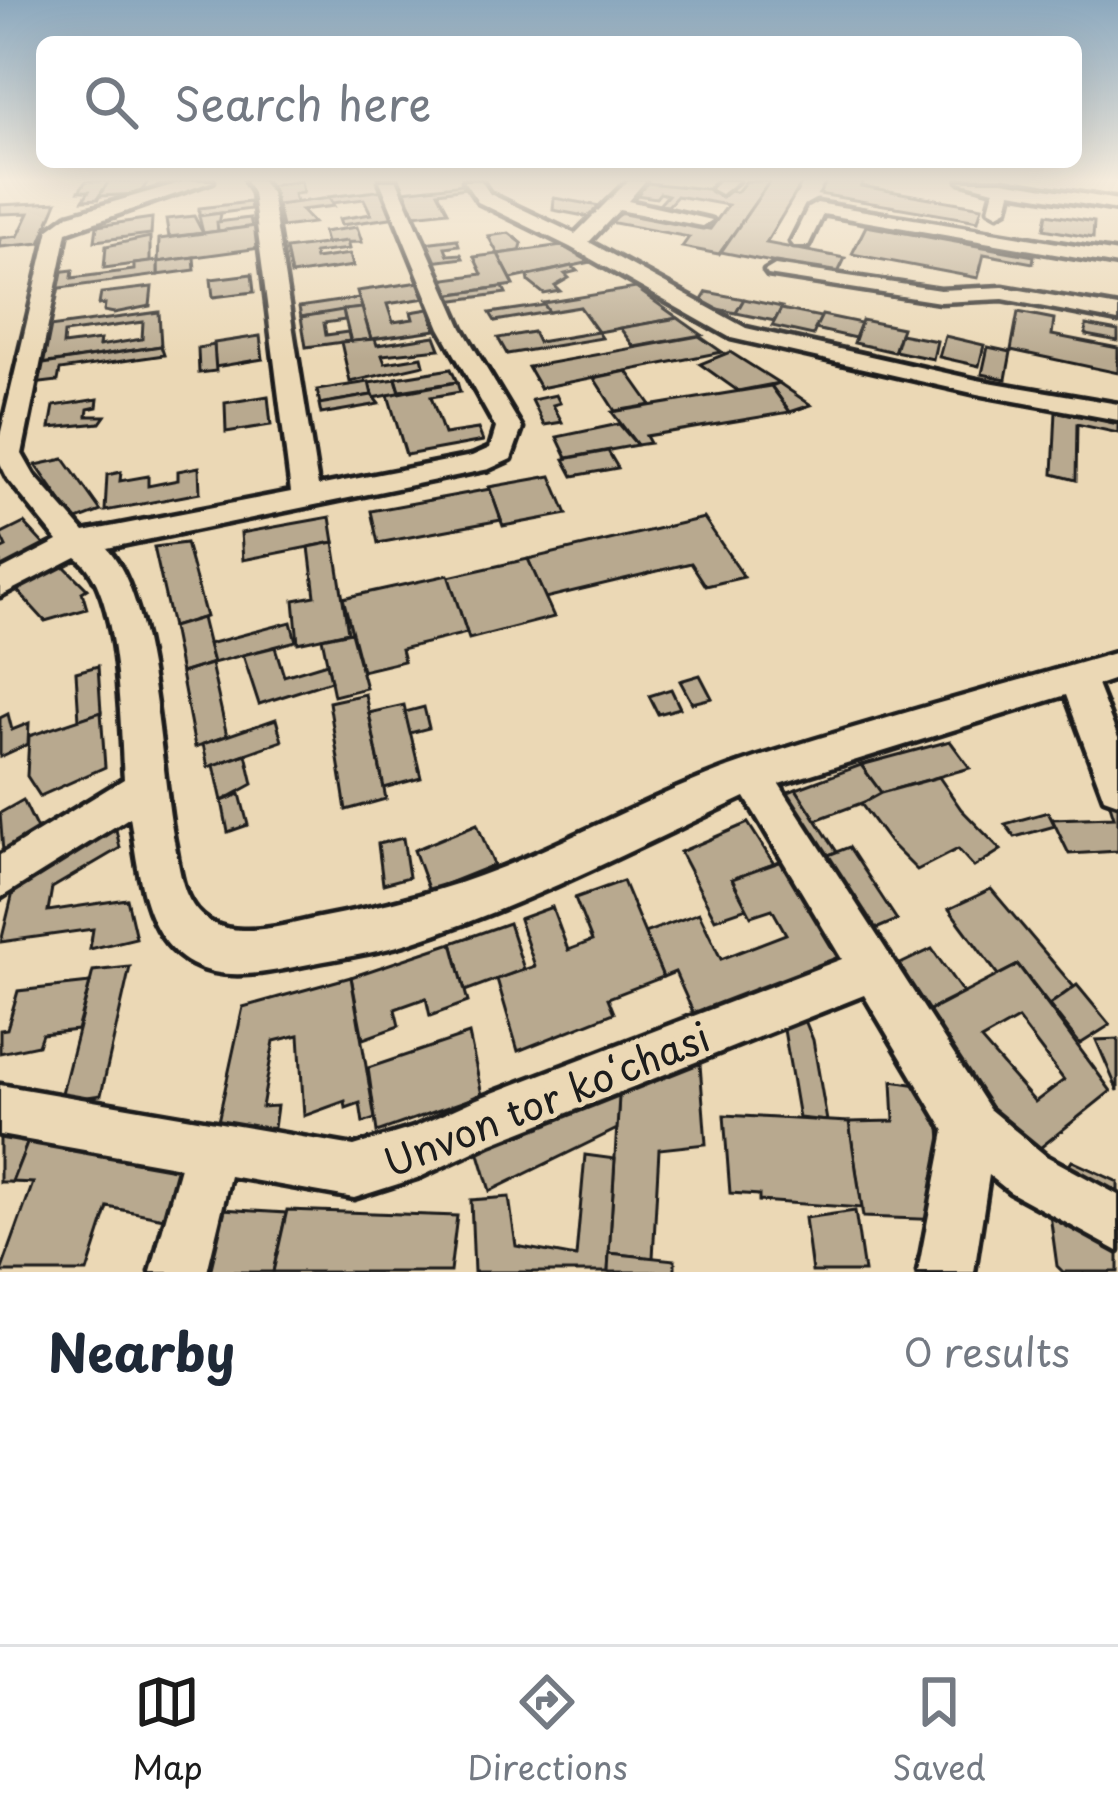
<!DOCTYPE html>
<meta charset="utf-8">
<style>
:root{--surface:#fff;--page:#f6f6f7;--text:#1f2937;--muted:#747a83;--line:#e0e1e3;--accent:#1c1c1c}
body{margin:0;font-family:"Playpen Sans",sans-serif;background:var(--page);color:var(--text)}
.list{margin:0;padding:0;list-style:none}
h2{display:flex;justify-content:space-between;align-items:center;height:156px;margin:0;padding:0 48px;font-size:51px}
h2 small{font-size:39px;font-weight:400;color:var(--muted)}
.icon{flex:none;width:66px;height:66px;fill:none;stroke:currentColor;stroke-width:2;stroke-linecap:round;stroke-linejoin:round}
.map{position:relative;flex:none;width:1118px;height:1272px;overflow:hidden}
.search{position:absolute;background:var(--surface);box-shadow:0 12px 48px #0002;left:36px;right:36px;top:36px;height:132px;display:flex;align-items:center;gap:30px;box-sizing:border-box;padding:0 42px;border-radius:18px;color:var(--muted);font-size:45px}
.sheet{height:372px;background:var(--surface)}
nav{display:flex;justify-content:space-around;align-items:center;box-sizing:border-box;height:168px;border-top:3px solid var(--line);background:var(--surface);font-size:33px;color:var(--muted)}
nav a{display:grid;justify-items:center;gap:6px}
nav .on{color:var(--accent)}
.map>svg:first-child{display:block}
</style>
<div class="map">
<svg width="1118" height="1272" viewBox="0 0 1118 1272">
<rect width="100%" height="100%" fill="#ebd8b5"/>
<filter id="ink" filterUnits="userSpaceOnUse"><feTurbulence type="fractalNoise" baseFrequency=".00833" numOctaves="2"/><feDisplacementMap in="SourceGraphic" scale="24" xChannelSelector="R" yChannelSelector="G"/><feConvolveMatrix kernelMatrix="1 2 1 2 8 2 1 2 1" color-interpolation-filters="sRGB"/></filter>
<g filter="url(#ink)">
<g fill="#b8a98f" stroke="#1c1c1c" stroke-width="3" fill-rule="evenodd">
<polygon points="86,181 109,181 98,199 83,200 89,191 79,191"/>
<polygon points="109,181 148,181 140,194 99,196"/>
<polygon points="301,181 303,193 294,194 296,203 273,206 269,186"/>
<polygon points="746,181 770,181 719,254 682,247 689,237 609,222 628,209 657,214 653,219 710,229 728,205 677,196 668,206 659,205 668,195 660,193 656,198 636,195 647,183 737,192"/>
<polygon points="770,181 803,181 766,243 845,258 837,275 721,252"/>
<polygon points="827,181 864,181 861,186 982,207 978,221 819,194"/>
<polygon points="463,184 465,188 438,192 448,211 414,215 403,191"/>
<polygon points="384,190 397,217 341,225 339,219 371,214 364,199 332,203 328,197"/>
<polygon points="329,198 334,206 301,210 313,223 282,227 277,205"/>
<polygon points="554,198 600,206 590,217 553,210"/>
<polygon points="57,202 40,243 0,247 0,238 18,236 29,213 0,214 0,205"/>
<polygon points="250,202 251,209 199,216 199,208"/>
<polygon points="221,213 218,231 203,233 199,216"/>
<polygon points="1047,214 1094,222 1093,238 1044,229"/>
<polygon points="194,216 203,233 169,237 166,219"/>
<polygon points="152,218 151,234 95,241 97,226"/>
<polygon points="250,218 252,227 218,231 217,222"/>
<polygon points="256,226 260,248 158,262 159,239"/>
<polygon points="866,226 1034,256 1033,263 984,254 978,278 852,254"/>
<polygon points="357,227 362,242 326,243 323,232"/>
<polygon points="509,233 522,243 520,251 498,254 488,236"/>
<polygon points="150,237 150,262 104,268 106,246"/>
<polygon points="457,239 459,245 445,247 448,255 461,254 463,258 431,262 424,243"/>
<polygon points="347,241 349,249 314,253 315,259 350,254 353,266 291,275 286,249"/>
<polygon points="562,245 591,262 511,279 498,254"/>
<polygon points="498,254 514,285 446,295 439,280 482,274 474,257"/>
<polygon points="194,257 195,270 158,275 158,262"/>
<polygon points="158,261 158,275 53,289 56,272 73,270 72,278 134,270 134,264"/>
<polygon points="572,266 577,271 565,274 569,278 555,286 560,291 544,294 529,282 528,276"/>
<polygon points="252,274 254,292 213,297 211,279"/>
<polygon points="420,282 426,298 387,304 393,322 413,319 411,312 429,309 436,330 371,339 357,291"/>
<polygon points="152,287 150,306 114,313 104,311 105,304 99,305 101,293"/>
<polygon points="503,287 506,293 448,301 446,295"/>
<polygon points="636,288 678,318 598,332 580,307 549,312 543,303"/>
<polygon points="707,292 744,299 736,313 699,305"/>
<polygon points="359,298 362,308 301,317 299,307"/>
<polygon points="744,299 782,307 775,321 736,313"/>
<polygon points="544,305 549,312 495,321 490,313"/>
<polygon points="362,308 371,339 351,342 343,310"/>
<polygon points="781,309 821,317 813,335 772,326"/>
<polygon points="343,310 345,320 324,323 326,335 348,332 350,341 306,347 301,317"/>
<path d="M159,312L161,346L34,365L42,328ZM143,322L142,339L99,346L100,340L63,345L64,333Z"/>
<polygon points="1018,312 1054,319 1052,335 1118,348 1118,373 1011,350"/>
<polygon points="822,315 861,323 855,338 815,329"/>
<polygon points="678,318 702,335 634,347 620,328"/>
<polygon points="862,320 902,328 894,352 854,343"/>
<polygon points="1086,325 1118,331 1118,341 1086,335"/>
<polygon points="533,332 538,342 598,332 602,338 507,354 498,338"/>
<polygon points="900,334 937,341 933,359 895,351"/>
<polygon points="260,336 263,359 215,367 214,343"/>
<polygon points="435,336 440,349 382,355 385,363 422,357 424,365 350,382 341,342 375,339 377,345"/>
<polygon points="699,336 722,352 540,388 528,367"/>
<polygon points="945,336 984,345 979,366 939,357"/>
<polygon points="214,345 216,371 199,373 198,348"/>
<polygon points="161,346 164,355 60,370 58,381 33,384 37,365"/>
<polygon points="988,347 1011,352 1006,379 982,374"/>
<polygon points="730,352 779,383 738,391 700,364"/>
<polygon points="451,369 457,382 400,391 396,378"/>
<polygon points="627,371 651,405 615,411 594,378"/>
<polygon points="396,379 400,393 373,398 369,383"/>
<polygon points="369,382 372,395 320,404 317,390"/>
<polygon points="457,382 460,392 431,397 444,434 478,429 483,441 406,455 388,395"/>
<polygon points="779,383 811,405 790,412 771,386"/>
<polygon points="771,386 790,412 646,436 650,443 637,445 612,412"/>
<polygon points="372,395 379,404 321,414 319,404"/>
<polygon points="556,395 560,403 553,405 562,422 544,425 532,400"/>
<polygon points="268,396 271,425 226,432 225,403"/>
<polygon points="98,399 97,407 88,409 87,416 105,416 100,423 50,428 54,406"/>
<polygon points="1056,411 1118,424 1118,433 1077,424 1076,480 1053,474"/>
<polygon points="619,424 637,445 567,458 557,437"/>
<polygon points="608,451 618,468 573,476 564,459"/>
<polygon points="64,459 101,511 75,521 36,465"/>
<polygon points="199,467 200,493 105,511 107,475 121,472 120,481 148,476 148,486 178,480 178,471"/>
<polygon points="551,476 567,514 503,526 489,487"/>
<polygon points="490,489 501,520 378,543 371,511"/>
<polygon points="330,517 334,542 243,560 241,533"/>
<polygon points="704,518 744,577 706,586 691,563 545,598 528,559"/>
<polygon points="24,523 47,548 0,572 0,550 6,547 0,535"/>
<polygon points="334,542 348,632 298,643 294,600 315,596 309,547"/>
<polygon points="186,543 206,617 172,627 154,547"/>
<polygon points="528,559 554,617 469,639 448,577"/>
<polygon points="60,562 87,589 82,592 87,609 45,621 14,587"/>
<polygon points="448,575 467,633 401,649 404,661 362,671 343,598"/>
<polygon points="202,618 213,663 181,673 172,627"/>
<polygon points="291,622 296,641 213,663 208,644"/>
<polygon points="351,632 366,688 334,696 322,638"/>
<polygon points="275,647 284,676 327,663 331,681 259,704 243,655"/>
<polygon points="211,664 227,736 195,747 181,673"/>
<polygon points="98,666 101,712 79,720 76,672"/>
<polygon points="700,675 712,698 692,703 680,681"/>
<polygon points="671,689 680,708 658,714 649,696"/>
<polygon points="365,694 386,799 346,810 329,702"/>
<polygon points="404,705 421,778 384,788 369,713"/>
<polygon points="424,707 429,728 410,733 405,712"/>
<polygon points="101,712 105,767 40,796 27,776 29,736"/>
<polygon points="8,714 12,730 29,723 28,744 0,757 0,718"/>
<polygon points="276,719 282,741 208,767 203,744"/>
<polygon points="950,741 970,768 881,793 861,765"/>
<polygon points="246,754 253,784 222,801 214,765"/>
<polygon points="861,765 883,795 816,820 796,789"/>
<polygon points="1098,767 1118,796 1118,851 1069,854 1052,819 1114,817"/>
<polygon points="939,777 961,809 1001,850 974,867 958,849 917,870 890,843 861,804 881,793"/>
<polygon points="796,789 837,852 818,859 778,796"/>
<polygon points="240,794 248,825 228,832 222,801"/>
<polygon points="23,800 38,831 3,852 0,813"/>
<polygon points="1048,812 1055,826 1015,837 1005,824"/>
<polygon points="114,820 120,848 52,888 48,911 127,899 136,938 90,949 93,929 1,942 17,876"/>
<polygon points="748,823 774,864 732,879 747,908 715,919 680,852"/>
<polygon points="477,824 494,865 429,891 414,850"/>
<polygon points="403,838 409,877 383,884 378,844"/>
<polygon points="849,847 897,920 864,934 818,859"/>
<polygon points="788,859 847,961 697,1021 675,972 663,977 644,933 699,913 721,959 786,934 772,909 751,916 732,879"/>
<polygon points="623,881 663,977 608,998 614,1013 518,1051 497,979 535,966 519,919 552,907 568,950 592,941 575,898"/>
<polygon points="991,889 1074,987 1049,1005 1018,965 998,975 949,909"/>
<polygon points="509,923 524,969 465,991 452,943"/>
<polygon points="452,943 468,1002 430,1016 426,998 395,1009 399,1026 363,1039 351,977"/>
<polygon points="932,949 963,993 927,1011 896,966"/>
<path d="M1018,965L1111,1091L1035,1152L989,1113L920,1016ZM1018,1019L1064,1080L1035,1102L981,1040Z"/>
<polygon points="130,967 101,1095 60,1101 93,971"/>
<polygon points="351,977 375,1119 363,1123 360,1103 346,1108 345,1101 304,1116 299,1035 274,1041 262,1107 277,1106 274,1128 236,1131 237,1124 217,1126 243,1007"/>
<polygon points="90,983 77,1030 42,1034 38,1045 0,1053 0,1030 7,1029 18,991"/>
<polygon points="1077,985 1110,1025 1080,1044 1049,1005"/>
<polygon points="802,1013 813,1040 827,1121 799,1118 782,1018"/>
<polygon points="469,1034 482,1095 377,1132 368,1068"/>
<polygon points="1118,1039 1118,1091 1096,1040"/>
<polygon points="700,1064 706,1144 659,1149 653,1258 609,1253 620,1076"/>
<polygon points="620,1081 617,1129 490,1191 477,1147"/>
<polygon points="892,1081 937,1088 947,1220 863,1217 849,1122 894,1121"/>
<polygon points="724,1115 849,1122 862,1208 759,1201 759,1195 730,1193"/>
<polygon points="0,1119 36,1121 12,1182 0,1182"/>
<polygon points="36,1121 202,1163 184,1222 108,1207 87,1272 1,1272 33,1183 12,1182"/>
<polygon points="585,1155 615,1159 608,1272 474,1272 471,1200 509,1197 516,1246 576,1257"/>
<polygon points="1072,1161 1118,1182 1118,1209 1061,1178"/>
<polygon points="1048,1200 1118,1230 1118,1272 1063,1272 1057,1266"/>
<polygon points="206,1208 286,1213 273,1272 190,1272"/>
<polygon points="287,1210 457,1216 450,1272 273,1272"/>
<polygon points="855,1211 864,1272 812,1272 805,1218"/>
<polygon points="609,1253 675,1260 675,1272 608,1272"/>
</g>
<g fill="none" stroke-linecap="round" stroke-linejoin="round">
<g stroke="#1c1c1c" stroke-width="9">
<g id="minor">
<path d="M187,181H213L67,232L22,454L34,475L84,532L291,492L253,193L246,181H262L271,193L318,486L472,456L490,448L496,428L440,328L380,181H397L462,328L522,428L511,459L489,469L107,548C157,603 159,768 175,846C179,866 181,889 193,906C221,946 279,926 319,918C383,906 443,891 503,867C587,833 668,787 753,759C874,720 999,687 1118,652V678L1097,685L1118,738V803L1104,798L1066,695L779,784L989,1109L1046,1156L1118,1195V1251L1010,1192L989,1175L974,1272H918L945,1131L864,995L492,1143L420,1177L354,1198L230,1176L207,1272H151L180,1167L0,1135V1085L354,1146L413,1128L477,1099L842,959L745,797C635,848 524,906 408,943C376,953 342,957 309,964C273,971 226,983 192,964C141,936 139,867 130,817L0,898V855L124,779C120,727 121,586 76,557L0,596V571L58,541L8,479L0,463V436L49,229L68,215Z"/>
<polygon points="464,181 481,181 490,194 575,234 628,181 645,181 628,201 712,220 703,226 619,210 589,242 746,328 977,380 1118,404 1118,420 977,394 731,338 570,247 478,202"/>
<polygon points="719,181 737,181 721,194 712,189"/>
<polygon points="959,181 1003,181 1118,200 1118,210 1011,192 1007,209 998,214 989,209 994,190"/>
<polygon points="817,203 1118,253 1118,265 823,214 808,246 794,246 791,242 808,208"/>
<polygon points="775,265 940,290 1003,287 1118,307 1118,321 1003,299 940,302 768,275 765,271"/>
</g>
</g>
<use href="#minor" fill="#ebd8b5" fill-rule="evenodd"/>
</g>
</g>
<linearGradient id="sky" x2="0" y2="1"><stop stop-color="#8ba8be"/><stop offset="0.5" stop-color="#f6edde"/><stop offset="1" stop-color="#f6edde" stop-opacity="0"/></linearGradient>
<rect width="1118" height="359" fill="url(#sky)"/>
<g text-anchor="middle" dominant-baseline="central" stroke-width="10" stroke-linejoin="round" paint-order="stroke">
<g font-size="39" fill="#1c1c1c" stroke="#ebd8b5">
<text transform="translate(546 1098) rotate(-22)">Unvon tor koʻchasi</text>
</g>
</g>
</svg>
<div class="search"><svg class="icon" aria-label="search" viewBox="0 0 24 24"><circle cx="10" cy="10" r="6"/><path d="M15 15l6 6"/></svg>Search here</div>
</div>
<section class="sheet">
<h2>Nearby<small>0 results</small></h2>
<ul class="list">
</ul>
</section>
<nav>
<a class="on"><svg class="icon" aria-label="map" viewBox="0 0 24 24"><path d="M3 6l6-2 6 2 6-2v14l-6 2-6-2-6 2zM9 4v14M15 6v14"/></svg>Map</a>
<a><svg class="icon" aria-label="directions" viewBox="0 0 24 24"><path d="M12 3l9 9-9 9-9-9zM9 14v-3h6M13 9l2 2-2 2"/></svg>Directions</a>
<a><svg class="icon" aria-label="saved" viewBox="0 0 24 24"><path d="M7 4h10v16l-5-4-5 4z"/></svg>Saved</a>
</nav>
